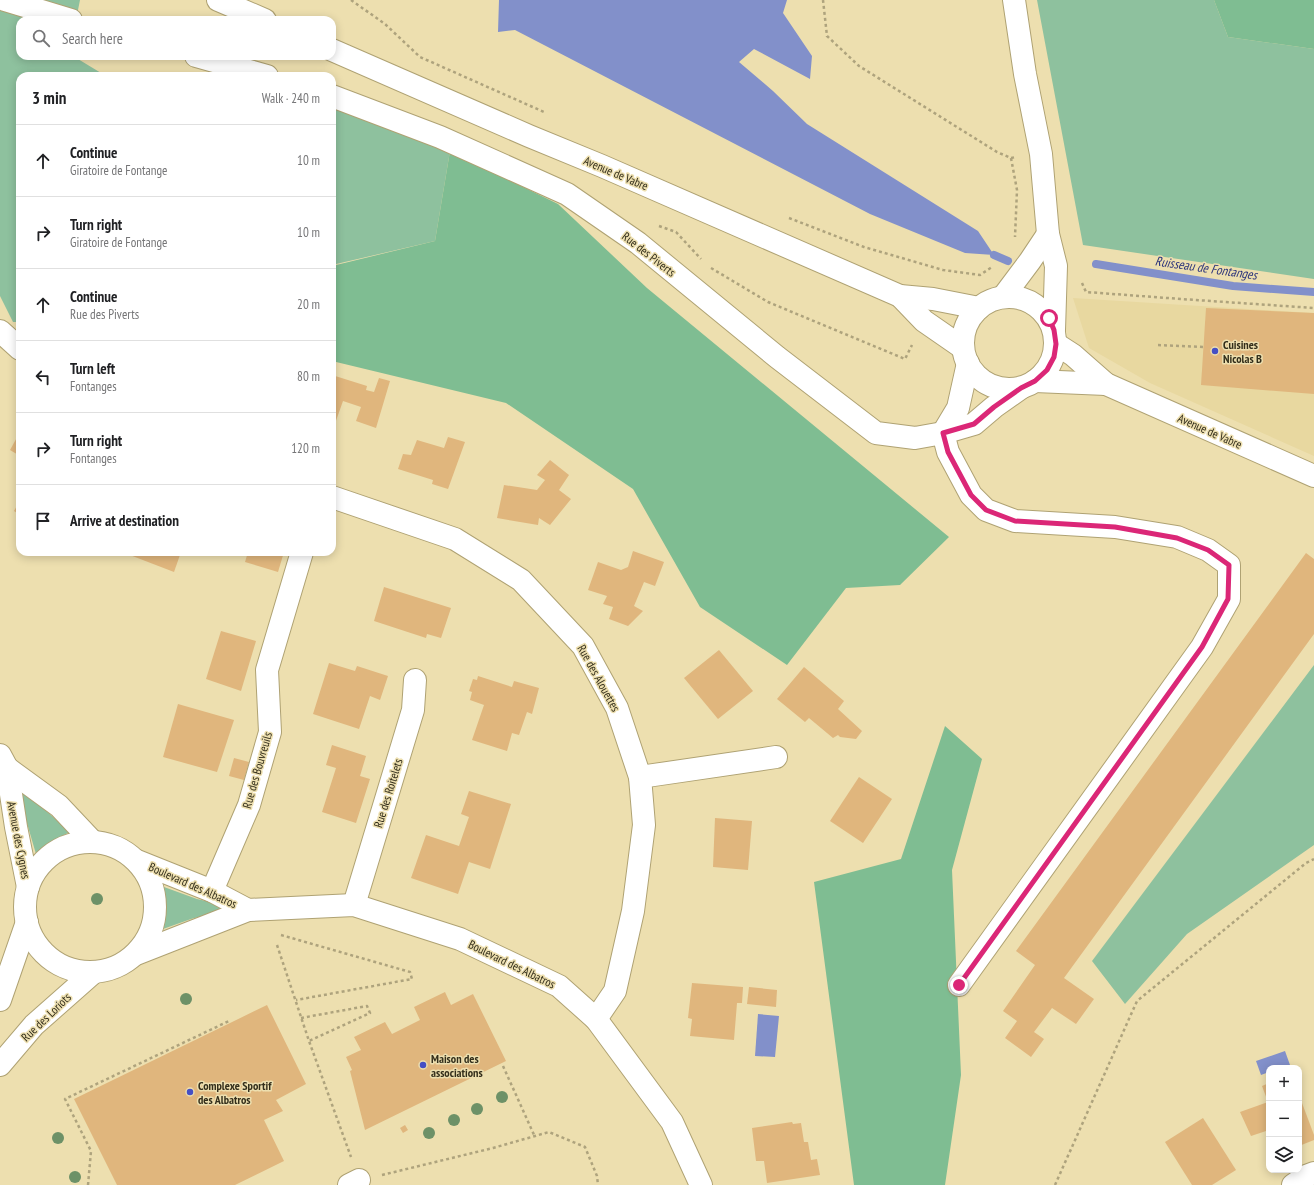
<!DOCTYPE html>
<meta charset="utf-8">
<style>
:root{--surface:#fff;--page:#f2f2f2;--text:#202124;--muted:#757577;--line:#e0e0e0}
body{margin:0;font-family:"PT Sans Narrow",sans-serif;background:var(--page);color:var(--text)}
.controls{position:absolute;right:12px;bottom:12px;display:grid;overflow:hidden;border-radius:8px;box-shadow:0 2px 10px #0003}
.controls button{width:36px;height:36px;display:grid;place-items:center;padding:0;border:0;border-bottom:1px solid var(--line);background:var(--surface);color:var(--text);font:20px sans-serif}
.stop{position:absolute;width:12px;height:12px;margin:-9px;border:3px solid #db2777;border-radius:50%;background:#fff}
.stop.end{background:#db2777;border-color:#fff;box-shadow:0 1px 4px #0008}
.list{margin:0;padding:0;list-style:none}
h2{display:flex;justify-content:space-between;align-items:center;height:52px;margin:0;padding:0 16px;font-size:17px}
h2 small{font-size:13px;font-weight:400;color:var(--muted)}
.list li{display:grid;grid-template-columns:26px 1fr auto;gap:12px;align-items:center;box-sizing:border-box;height:72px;padding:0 16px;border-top:1px solid var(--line)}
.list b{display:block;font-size:15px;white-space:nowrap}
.list p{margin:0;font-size:13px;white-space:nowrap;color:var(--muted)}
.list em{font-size:13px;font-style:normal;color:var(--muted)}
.icon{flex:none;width:22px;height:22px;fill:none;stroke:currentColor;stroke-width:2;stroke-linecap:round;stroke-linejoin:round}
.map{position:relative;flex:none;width:1314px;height:1185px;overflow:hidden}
.search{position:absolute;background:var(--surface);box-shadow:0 2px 10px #0003;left:16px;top:16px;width:320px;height:44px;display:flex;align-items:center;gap:10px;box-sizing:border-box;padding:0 14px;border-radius:12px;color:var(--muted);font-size:15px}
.panel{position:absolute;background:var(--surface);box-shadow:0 2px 10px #0003;left:16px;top:72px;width:320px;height:484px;border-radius:12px}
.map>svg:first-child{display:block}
</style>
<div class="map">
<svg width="1314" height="1185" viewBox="0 0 1314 1185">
<rect width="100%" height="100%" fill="#eddfaf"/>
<polygon fill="#e8d8a0" points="1073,298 1314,313 1314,456 1150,383 1089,348"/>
<g fill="#8ec19e">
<polygon points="0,0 80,0 76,20 20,20 20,56 73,56 106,76 20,76 20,322 13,322 0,296"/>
<polygon points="1037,0 1214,0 1228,37 1314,49 1314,279 1083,245"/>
<polygon points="332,103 450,151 435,241 332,265"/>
<polygon points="1314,665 1314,845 1187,934 1125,1004 1092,961"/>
<polygon points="22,786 43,808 70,832 52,841 36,854 17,789"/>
<polygon points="164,887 197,899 228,906 217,912 191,919 163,929 166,913"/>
</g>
<g fill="#7fbd92">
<polygon points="1214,0 1314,0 1314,49 1228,37"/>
<polygon points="450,151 558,204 647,288 949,537 900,585 846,588 787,665 700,607 633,489 506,403 332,361 332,266 435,241"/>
<polygon points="945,726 982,759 952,870 961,1075 945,1185 854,1185 814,882 901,859"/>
</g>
<g fill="#8290ca">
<polygon points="499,0 787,0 783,13 812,56 810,79 754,49 739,62 773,91 807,124 978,231 994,255 965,253 870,214 515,30 498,32"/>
<polygon points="758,1014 779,1016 775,1057 755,1056"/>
<polygon points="1285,1051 1290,1065 1281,1068 1269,1068 1269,1072 1261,1075 1256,1061"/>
</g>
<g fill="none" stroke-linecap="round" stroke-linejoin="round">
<g stroke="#8290ca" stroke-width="8">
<polyline points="994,255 1008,261"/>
<polyline points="1096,264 1233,286 1314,292"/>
</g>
</g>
<g fill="#e0b67d">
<polygon points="1206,308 1314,313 1314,394 1201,385"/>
<polygon points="332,375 367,386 366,390 374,392 379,378 390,381 376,428 356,421 361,407 343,401 332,432"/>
<polygon points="20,432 20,456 10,450"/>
<polygon points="448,437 465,442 448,489 432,484 433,480 398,469 403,454 411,455 417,440 444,448"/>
<polygon points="550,460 569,475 559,490 571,499 550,525 539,518 538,525 497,518 504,485 537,490 545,480 537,475"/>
<polygon points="19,502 20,503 20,515 14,511"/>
<polygon points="633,551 664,562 655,586 644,582 634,606 643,611 628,626 609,619 613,607 603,604 607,596 588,590 598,562 621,570 628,567"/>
<polygon points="122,552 181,552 174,572"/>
<polygon points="248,552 284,552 278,572 245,562"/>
<polygon points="1306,553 1314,559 1314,634 1064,978 1094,999 1076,1024 1052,1008 1034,1032 1044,1039 1031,1057 1005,1038 1017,1021 1003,1011 1035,965 1016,951"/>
<polygon points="384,587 451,608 441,638 427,634 426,638 374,621"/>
<polygon points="221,631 256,641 241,691 206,679"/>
<polygon points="719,650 753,691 718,719 684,678"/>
<polygon points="329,663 355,671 357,666 388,676 380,700 370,696 359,729 313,714"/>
<polygon points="804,667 844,701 838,709 862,731 856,739 840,737 838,735 833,738 809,718 805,722 777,699"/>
<polygon points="478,676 512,687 514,681 539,688 532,714 527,712 519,735 512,733 507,751 472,740 484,705 470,700 472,692 469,691 473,679 477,680"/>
<polygon points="178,704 234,720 217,772 163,757"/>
<polygon points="332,745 366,756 360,776 370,779 356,823 322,812 336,768 326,765"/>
<polygon points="234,758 249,762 244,780 229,776"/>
<polygon points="859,777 892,799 863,843 830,821"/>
<polygon points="469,791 511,804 490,869 469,862 458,894 411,878 426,835 459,846 469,817 461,814"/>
<polygon points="715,818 752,821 748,870 713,867"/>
<polygon points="692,983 743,987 742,1003 737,1003 734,1040 690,1036 692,1019 688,1018"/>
<polygon points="749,987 777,990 776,1007 747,1004"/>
<polygon points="445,992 451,1005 473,994 506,1061 365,1130 350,1071 352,1070 346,1057 361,1050 354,1037 385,1022 392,1034 420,1020 414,1007"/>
<polygon points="267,1005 306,1084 276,1100 283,1111 264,1120 284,1161 235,1185 117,1185 74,1099"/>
<polygon points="1269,1083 1269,1130 1251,1136 1240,1112 1268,1102 1262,1086"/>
<polygon points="1299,1095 1314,1135 1314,1140 1299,1146"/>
<polygon points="1203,1118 1236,1170 1212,1185 1192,1185 1165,1142"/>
<polygon points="792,1122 793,1124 801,1123 804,1142 808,1142 811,1160 817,1159 820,1175 767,1183 764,1161 756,1161 752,1128"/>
<polygon points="405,1125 408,1130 403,1133 400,1128"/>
</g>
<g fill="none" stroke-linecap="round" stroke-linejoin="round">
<g stroke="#afa273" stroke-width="24">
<g id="minor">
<polyline points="5,0 71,20"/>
<polyline points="1014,0 1025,74 1041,154 1048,234 1056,266 1054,330"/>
<polyline points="196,56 267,76"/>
<polyline points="332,96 440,137 567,194 638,243 777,357 876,433 915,438 943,433 974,424 994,407 1021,388"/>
<polyline points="1003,297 1030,261 1048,234"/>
<polyline points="0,331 20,349"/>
<polyline points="943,433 948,452 971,495 986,510 1015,521 1115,527 1177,537 1208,550 1229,565 1229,599 1202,647 959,985"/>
<polyline points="943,433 958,408 968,363"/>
<polyline points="332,497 455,539 521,580 583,646 617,708 640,777 644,825 633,911 615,991 596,1019"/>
<polyline points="0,755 7,768 16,827 28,887"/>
<polyline points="7,768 59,806 92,841"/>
<polyline points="640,777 776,757"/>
<circle cx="90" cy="907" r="65"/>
<polyline points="137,861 212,891 248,910"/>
<polyline points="212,891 249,805 270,732 267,670 302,552"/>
<polyline points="354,905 413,710 415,680"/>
<polyline points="136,954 248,910 354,905 460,939 559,986 596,1019 672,1122 701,1185"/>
<polyline points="0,1000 27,922"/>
<polyline points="0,1065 34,1025 94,972"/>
<polyline points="349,1185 359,1180"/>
<polyline points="1293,1185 1306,1176 1314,1173"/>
</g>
</g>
<g stroke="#afa273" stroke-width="24">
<g id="major">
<polyline points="218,0 265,20"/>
<polyline points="332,50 529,136 602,166 900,296 933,299 979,308"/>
<polyline points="900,296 924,321 963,348"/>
<circle cx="1009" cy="343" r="46"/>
<polyline points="1056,344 1073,355 1106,384 1314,476"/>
<polyline points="1035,381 1106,384"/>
</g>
</g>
<g stroke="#aea37d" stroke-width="2.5" stroke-dasharray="3 3" stroke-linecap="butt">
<polyline points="351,0 385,24 420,57 544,112"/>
<polyline points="823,0 827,36 859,66 997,152 1011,158 1016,157"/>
<polyline points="1011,158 1017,190 1015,237"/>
<polyline points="789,218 864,247 943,270 980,275 992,267"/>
<polyline points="659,226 676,232 701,259"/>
<polyline points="711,268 768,302 905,359 912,345"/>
<polyline points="1082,283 1086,292 1181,299 1314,308"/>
<polyline points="1158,345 1203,347"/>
<polyline points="281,935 410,972 412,979 296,1000"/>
<polyline points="277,945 309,1041 351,1157"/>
<polyline points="301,1018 367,1006 370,1013 309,1041"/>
<polyline points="503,1066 535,1137"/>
<polyline points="382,1175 493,1148 549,1132 585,1147 597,1176 598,1185"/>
<polyline points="88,1185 91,1151 65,1099 229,1021"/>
<polyline points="1055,1185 1137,1001 1306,863 1314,859"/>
</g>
<use href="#minor" stroke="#fff" stroke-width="22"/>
<use href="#major" stroke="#fff" stroke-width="22"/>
</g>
<g fill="#6d9167">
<circle cx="97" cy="899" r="6"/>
<circle cx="186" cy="999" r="6"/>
<circle cx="502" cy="1097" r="6"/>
<circle cx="477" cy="1109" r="6"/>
<circle cx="454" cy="1120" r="6"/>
<circle cx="429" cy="1133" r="6"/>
<circle cx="58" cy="1138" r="6"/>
<circle cx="75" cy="1177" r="6"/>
</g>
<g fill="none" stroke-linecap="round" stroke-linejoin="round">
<polyline stroke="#db2777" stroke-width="5" points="959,985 1202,647 1228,599 1229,565 1208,550 1177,538 1115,527 1015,521 986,510 971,495 948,452 943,433 974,424 994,407 1021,388 1035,381 1047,370 1054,357 1056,344 1054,330 1049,318"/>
</g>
<g fill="#454fc4" stroke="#eddfaf" stroke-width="1.5">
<circle cx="1215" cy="351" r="4"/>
<circle cx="423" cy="1065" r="4"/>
<circle cx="190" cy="1092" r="4"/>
</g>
<g text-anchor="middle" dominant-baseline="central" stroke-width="3" stroke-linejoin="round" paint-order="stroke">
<g font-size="12" fill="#332e1b" stroke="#eddfaf">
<text transform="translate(616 173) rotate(23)">Avenue de Vabre</text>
<text transform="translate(649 254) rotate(38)">Rue des Piverts</text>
<text transform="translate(1210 431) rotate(24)">Avenue de Vabre</text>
<text transform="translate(599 678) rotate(61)">Rue des Alouettes</text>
<text transform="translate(257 770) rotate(-74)">Rue des Bouvreuils</text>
<text transform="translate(388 793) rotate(-73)">Rue des Roitelets</text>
<text transform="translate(19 840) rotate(79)">Avenue des Cygnes</text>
<text transform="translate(193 885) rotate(24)">Boulevard des Albatros</text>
<text transform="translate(512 964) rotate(26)">Boulevard des Albatros</text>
<text transform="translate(46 1017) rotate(-44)">Rue des Loriots</text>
</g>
<g font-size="12" font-weight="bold" fill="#332e1b" stroke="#eddfaf" text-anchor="start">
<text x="1223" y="344">Cuisines<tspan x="1223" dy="14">Nicolas B</tspan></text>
<text x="431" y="1058">Maison des<tspan x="431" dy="14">associations</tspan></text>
<text x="198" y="1085">Complexe Sportif<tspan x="198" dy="14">des Albatros</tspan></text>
</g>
<g font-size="13" font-style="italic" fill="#2c347b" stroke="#eddfaf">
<text transform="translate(1206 268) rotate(8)">Ruisseau de Fontanges</text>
</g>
</g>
</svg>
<div class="controls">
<button>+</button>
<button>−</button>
<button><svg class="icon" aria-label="layers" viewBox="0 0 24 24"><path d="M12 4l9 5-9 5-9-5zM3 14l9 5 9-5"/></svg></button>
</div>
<div class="stop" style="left:1049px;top:318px"></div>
<div class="stop end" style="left:959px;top:985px"></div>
<div class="search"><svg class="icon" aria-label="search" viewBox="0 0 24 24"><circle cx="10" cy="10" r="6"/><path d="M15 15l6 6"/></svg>Search here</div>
<section class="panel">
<h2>3 min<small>Walk · 240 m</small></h2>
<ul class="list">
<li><svg class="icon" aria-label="ahead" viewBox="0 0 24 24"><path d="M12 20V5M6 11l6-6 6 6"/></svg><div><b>Continue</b><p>Giratoire de Fontange</p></div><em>10 m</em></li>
<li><svg class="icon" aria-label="right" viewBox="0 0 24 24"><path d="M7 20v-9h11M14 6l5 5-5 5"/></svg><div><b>Turn right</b><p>Giratoire de Fontange</p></div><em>10 m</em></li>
<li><svg class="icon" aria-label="ahead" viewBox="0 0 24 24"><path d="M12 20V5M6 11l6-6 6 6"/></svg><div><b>Continue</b><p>Rue des Piverts</p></div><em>20 m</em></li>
<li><svg class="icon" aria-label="left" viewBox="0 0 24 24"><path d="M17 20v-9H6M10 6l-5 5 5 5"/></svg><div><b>Turn left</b><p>Fontanges</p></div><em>80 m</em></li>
<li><svg class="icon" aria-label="right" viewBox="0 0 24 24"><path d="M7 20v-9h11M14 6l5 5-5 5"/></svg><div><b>Turn right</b><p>Fontanges</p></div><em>120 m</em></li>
<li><svg class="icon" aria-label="arrive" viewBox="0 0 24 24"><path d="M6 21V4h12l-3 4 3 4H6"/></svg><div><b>Arrive at destination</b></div></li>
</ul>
</section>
</div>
